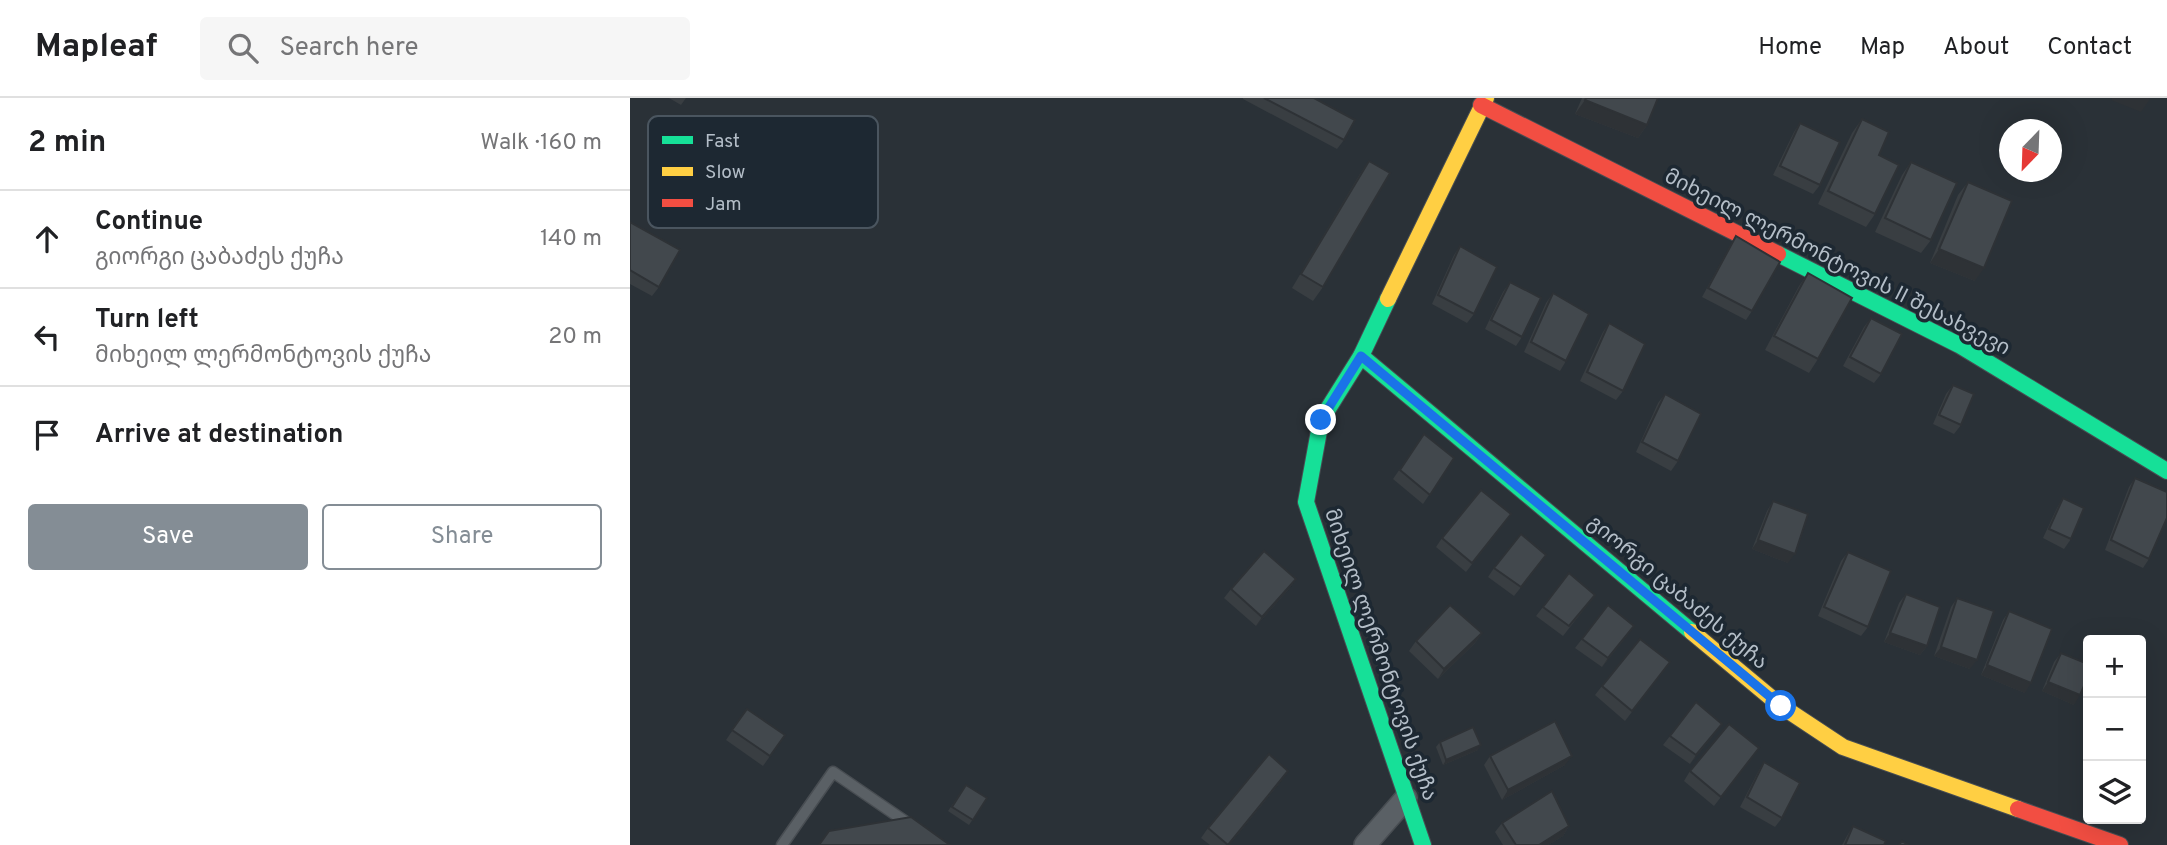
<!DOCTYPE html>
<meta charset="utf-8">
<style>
:root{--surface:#fff;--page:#f6f6f6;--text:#202124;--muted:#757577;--line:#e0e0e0;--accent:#848d95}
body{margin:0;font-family:Overpass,"Noto Sans Georgian",sans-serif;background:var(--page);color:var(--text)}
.controls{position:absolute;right:21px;bottom:21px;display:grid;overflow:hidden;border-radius:7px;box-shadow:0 7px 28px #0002}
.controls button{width:63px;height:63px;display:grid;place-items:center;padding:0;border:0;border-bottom:2px solid var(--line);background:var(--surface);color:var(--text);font:35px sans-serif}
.compass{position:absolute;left:1369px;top:21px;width:63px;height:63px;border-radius:50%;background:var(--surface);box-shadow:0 7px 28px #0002;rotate:203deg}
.stop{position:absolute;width:21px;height:21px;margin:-16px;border:5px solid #1a73e8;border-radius:50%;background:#fff}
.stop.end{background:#1a73e8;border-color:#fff;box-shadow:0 2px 7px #0008}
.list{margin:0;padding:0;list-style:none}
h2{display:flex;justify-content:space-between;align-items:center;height:91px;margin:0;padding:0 28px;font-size:30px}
h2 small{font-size:23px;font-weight:400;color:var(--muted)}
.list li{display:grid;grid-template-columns:46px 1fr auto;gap:21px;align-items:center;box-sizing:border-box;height:98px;padding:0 28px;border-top:2px solid var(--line)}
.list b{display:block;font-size:26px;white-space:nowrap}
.list p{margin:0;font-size:23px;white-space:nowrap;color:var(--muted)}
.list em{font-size:23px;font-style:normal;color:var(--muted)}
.actions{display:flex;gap:14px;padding:21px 28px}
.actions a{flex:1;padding:16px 0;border:2px solid var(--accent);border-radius:7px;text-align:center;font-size:24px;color:var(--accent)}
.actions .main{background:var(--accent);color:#fff}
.icon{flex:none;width:38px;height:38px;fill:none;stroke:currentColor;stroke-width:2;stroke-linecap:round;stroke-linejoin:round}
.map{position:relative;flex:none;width:1537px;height:747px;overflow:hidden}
header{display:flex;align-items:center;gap:42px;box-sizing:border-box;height:98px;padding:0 35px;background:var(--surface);border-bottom:2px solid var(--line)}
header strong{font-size:33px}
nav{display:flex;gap:38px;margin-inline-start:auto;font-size:24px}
.search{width:490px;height:63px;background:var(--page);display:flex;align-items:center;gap:18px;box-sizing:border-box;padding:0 24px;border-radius:7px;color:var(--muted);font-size:26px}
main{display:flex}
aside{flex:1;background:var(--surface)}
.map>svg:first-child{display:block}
</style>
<header>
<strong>Mapleaf</strong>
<div class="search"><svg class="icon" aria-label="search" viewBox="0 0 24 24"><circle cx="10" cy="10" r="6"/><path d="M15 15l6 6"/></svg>Search here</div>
<nav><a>Home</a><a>Map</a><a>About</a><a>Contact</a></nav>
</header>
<main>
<aside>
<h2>2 min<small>Walk · 160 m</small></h2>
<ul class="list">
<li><svg class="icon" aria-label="ahead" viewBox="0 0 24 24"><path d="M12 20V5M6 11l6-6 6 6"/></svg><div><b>Continue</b><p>გიორგი ცაბაძეს ქუჩა</p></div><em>140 m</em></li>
<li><svg class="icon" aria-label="left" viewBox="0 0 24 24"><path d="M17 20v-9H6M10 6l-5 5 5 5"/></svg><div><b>Turn left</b><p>მიხეილ ლერმონტოვის ქუჩა</p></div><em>20 m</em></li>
<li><svg class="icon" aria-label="arrive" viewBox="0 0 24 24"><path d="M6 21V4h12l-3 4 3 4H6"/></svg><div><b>Arrive at destination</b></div></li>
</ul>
<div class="actions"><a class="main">Save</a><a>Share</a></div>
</aside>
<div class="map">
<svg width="1537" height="747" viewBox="0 0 1537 747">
<rect width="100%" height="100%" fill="#2a3137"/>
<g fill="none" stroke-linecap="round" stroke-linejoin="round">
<g stroke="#484d52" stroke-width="13">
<polyline id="lane" points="152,747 203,674 282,728"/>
</g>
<g stroke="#484d52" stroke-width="24">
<polyline id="street" points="735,747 776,700"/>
</g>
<g stroke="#484d52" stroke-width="18">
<g id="fast">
<polyline points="1148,156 1329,247 1537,373"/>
<polyline points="758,201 731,258 691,322 676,404 793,747"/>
<polyline points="731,258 1062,534"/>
</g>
</g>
<g stroke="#484d52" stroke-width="18">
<g id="slow">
<polyline points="758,201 856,0"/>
<polyline points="1062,534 1151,608 1213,649 1388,711"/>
</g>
</g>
<g stroke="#484d52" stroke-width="18">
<g id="jam">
<polyline points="851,7 1148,156"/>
<polyline points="1388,711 1490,747"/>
</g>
</g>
<use href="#lane" stroke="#5a6065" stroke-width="10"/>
<use href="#street" stroke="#5a6065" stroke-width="21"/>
<use href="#fast" stroke="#16e098" stroke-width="16"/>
<use href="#slow" stroke="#ffcf43" stroke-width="16"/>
<use href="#jam" stroke="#f24e42" stroke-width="16"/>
</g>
<g fill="#393e42">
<polygon points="39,0 56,0 51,7"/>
<polygon points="613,0 684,0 714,42 707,51 613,1"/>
<polygon points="952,0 1028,0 1017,27 1008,40 945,16"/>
<polygon points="1232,21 1249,57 1245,116 1236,129 1188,106 1222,35"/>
<polygon points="1170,25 1190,87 1183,96 1143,77 1164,34"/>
<polygon points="739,63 693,189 683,203 662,190 730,76"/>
<polygon points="1281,64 1301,142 1291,155 1245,134 1272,77"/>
<polygon points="1338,84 1345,183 1300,165 1328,97"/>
<polygon points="0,124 29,189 22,198 0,186"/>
<polygon points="1106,138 1122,213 1116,222 1072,199 1100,148"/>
<polygon points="830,148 844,216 837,225 802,206 824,157"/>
<polygon points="1178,175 1188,261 1179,275 1135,252 1169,188"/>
<polygon points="880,184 892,239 886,248 855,231 873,194"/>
<polygon points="923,195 936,263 930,273 894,254 916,205"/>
<polygon points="1241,220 1251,276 1244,285 1213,268 1234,229"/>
<polygon points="979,225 993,293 986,302 950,283 973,234"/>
<polygon points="1323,287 1331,327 1324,336 1303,326 1316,296"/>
<polygon points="1035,296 1048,363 1041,373 1006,354 1028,305"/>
<polygon points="794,336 824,360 793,406 763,381"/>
<polygon points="1505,380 1519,461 1513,470 1475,452 1499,389"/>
<polygon points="1433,400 1441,441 1434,451 1413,440 1427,410"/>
<polygon points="1143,403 1158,465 1122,451 1137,413"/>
<polygon points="881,416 836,474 806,449 812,440"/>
<polygon points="1218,454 1238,529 1231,538 1188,518 1211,463"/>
<polygon points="909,467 884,498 858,479 864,470"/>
<polygon points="666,481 659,491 626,528 594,500 601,491"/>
<polygon points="1276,496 1297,548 1290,557 1254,544 1269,505"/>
<polygon points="1327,500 1340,571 1304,558 1321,509"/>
<polygon points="958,506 933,538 906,518 913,509"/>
<polygon points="1379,513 1395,595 1351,577 1373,522"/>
<polygon points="852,535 845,545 808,581 779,553 786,543"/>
<polygon points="997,538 972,569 945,550 952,541"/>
<polygon points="1431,555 1444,607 1412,593 1424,564"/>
<polygon points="1040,564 995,623 965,597 972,588"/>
<polygon points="117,611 155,637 133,668 96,642"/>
<polygon points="1085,635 1060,666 1033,647 1040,638"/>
<polygon points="810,644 848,652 813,667 806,649"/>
<polygon points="1129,650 1084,708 1054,683 1060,673"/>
<polygon points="860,658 935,667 872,702 854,667"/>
<polygon points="1134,664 1152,720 1145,729 1110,709 1128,674"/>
<polygon points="652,682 599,747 580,747 571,740 578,730"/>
<polygon points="336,687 357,700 339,727 318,713"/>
<polygon points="872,725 939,728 933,738 918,747 873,747 865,734"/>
<polygon points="1223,728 1254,747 1212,747 1217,738"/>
</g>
<g fill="#2e3236">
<polygon points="1482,0 1518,0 1520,1 1511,14 1481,2"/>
<polygon points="955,2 1017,27 1008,40 945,16"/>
<polygon points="1309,151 1354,170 1345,183 1300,165"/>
<polygon points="1128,442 1165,456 1158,465 1122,451"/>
<polygon points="666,481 659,491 626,528 632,519"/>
<polygon points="1004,528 997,538 972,569 978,560"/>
<polygon points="852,535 845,545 808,581 814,571"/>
<polygon points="1260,535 1297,548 1290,557 1254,544"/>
<polygon points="1311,549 1347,562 1340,571 1304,558"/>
<polygon points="1357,567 1401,585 1395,595 1351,577"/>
<polygon points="1418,584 1450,597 1444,607 1412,593"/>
<polygon points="1092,626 1085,635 1060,666 1066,657"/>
<polygon points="851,647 848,652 813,667 816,662"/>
<polygon points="942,658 935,667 872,702 878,692"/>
<polygon points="658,673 652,682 598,747"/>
<polygon points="939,728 933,738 918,747 909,747"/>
</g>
<g fill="#42484d" stroke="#2e3236" stroke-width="2">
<polygon points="634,0 684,0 725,22 714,42"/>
<polygon points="956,0 1028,0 1017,27 955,2"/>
<polygon points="1232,21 1259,34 1249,57 1269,67 1245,116 1198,93"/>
<polygon points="1170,25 1210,44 1190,87 1150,68"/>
<polygon points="739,63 760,75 693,189 671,176"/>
<polygon points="1281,64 1327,85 1301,142 1255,120"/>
<polygon points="1338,84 1382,103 1354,170 1309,151"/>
<polygon points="0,124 50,152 29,189 0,172"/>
<polygon points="1106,138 1150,164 1122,213 1078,190"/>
<polygon points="830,148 867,169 844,216 808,197"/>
<polygon points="1178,175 1222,200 1188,261 1144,238"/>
<polygon points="880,184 911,200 892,239 861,222"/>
<polygon points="923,195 959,216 936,263 901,244"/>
<polygon points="1241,220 1272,236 1251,276 1220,259"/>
<polygon points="979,225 1015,246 993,293 957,274"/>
<polygon points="1323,287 1344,296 1331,327 1309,317"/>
<polygon points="1035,296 1071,316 1048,363 1012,344"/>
<polygon points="794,336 824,360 800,397 770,372"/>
<polygon points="1505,380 1537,394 1537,420 1519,461 1481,442"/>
<polygon points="851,392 881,416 842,465 812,440"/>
<polygon points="1433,400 1454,410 1441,441 1419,431"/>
<polygon points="1143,403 1178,416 1165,456 1128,442"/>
<polygon points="891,436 916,457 891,489 864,470"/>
<polygon points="634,453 666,481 632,519 601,491"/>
<polygon points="1218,454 1261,473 1238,529 1194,509"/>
<polygon points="939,475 965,497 939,528 913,509"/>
<polygon points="1276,496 1310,509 1297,548 1260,535"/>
<polygon points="1327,500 1364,513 1347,562 1311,549"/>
<polygon points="820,507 852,535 814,571 786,543"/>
<polygon points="978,507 1004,528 978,560 952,541"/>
<polygon points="1379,513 1422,531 1401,585 1357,567"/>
<polygon points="1010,541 1040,564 1002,613 972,588"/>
<polygon points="1431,555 1458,566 1458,579 1450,597 1418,584"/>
<polygon points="1511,587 1515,588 1511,598"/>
<polygon points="1066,604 1092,626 1066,657 1040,638"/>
<polygon points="117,611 155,637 140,658 102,632"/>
<polygon points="925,623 942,658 878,692 860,658"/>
<polygon points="1099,626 1129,650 1091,699 1060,673"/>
<polygon points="843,629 851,647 816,662 810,644"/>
<polygon points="639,656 658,673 598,747 578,730"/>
<polygon points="1134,664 1170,685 1152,720 1117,699"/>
<polygon points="336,687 357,700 343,722 322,709"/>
<polygon points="922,693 939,728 909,747 886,747 872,725"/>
<polygon points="281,719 320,747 189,747 199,733"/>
<polygon points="1223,728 1256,743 1254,747 1215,747"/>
<polygon points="1272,743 1278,747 1269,747"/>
</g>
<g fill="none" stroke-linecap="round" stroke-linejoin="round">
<polyline stroke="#1a73e8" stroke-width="9" points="691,322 731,258 1151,608"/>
</g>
<g text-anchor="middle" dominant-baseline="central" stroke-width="7" stroke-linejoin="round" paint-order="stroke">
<g font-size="21" fill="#b4bec8" stroke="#1d2832">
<text transform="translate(1207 165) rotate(27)">მიხეილ ლერმონტოვის II შესახვევი</text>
<text transform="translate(1047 495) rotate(40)">გიორგი ცაბაძეს ქუჩა</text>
<text transform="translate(750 557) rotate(71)">მიხეილ ლერმონტოვის ქუჩა</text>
</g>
</g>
<rect x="18" y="18" width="230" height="112" rx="10" fill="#1d2832" stroke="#4a555f" stroke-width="2"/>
<rect x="32" y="38" width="31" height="8" fill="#16e098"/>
<rect x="32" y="69" width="31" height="9" fill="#ffcf43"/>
<rect x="32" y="101" width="31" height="8" fill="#f24e42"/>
<g font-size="19" fill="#b4bec8">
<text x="75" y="49">Fast</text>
<text x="75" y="80">Slow</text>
<text x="75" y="112">Jam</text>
</g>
</svg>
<div class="controls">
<button>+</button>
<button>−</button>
<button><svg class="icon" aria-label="layers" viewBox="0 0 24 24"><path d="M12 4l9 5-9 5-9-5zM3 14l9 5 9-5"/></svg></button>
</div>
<svg class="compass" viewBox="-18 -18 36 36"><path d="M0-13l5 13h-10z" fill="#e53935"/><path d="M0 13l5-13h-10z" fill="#757577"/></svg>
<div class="stop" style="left:1151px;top:608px"></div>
<div class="stop end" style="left:691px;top:322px"></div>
</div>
</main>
